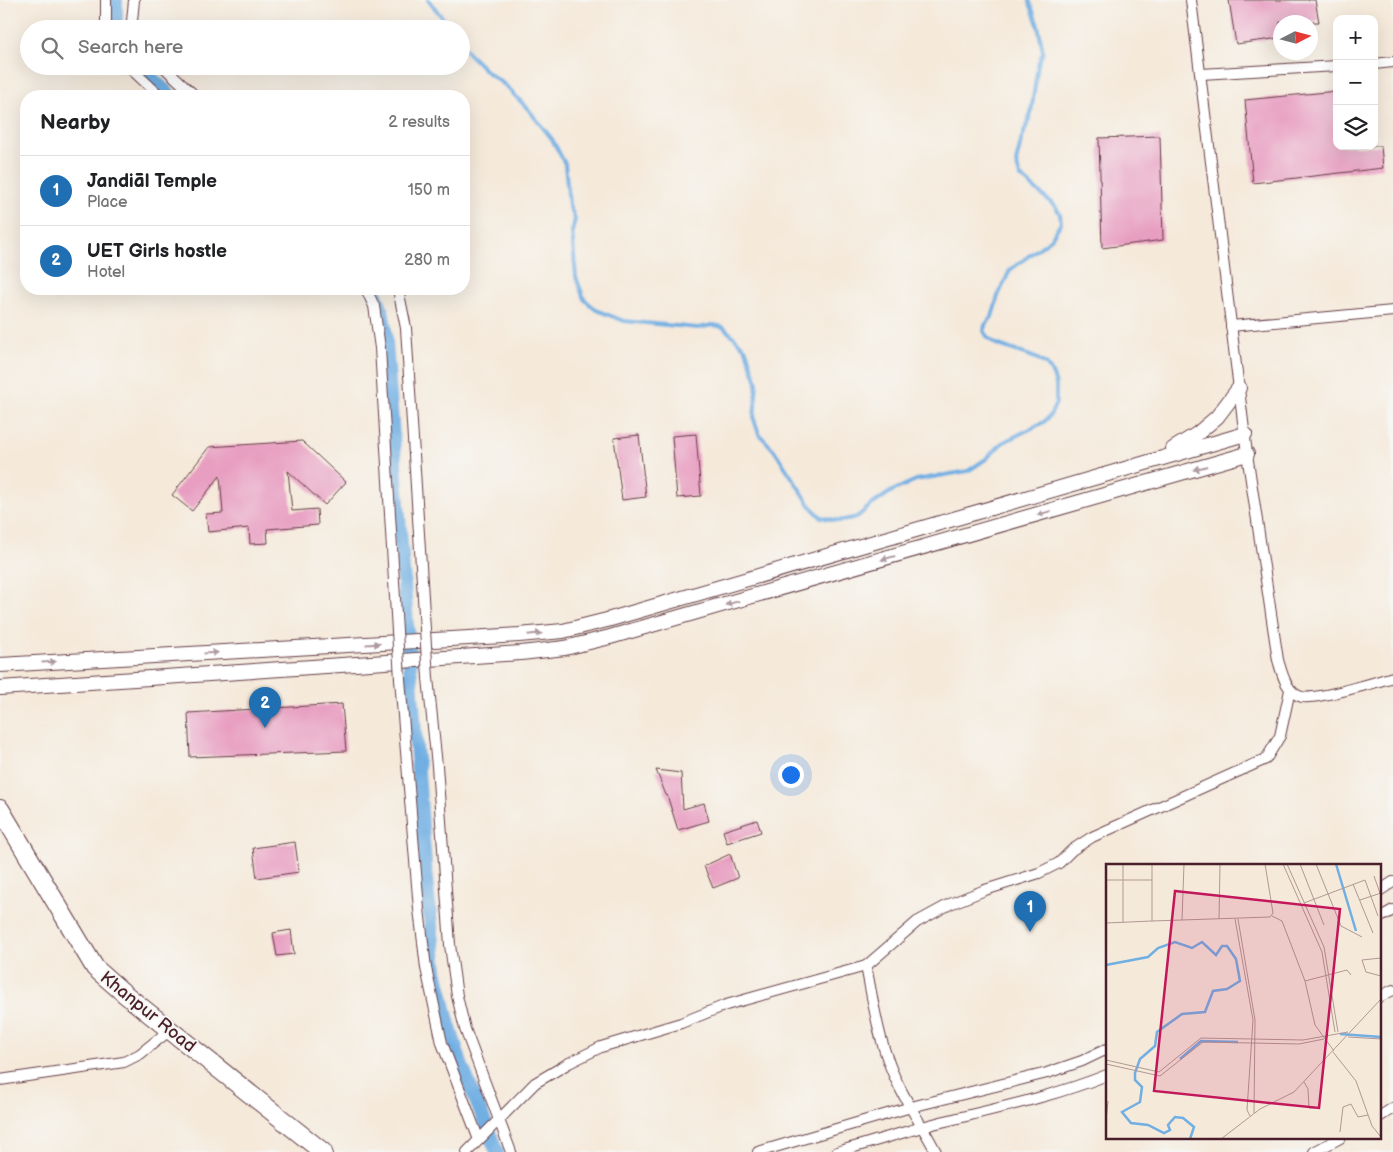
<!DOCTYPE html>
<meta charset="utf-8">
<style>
:root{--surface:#fff;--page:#f6f6f6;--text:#202124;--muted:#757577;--line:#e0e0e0;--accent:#1f6fb2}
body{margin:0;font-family:"Balsamiq Sans",sans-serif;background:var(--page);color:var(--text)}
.controls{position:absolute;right:15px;top:15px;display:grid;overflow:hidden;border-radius:10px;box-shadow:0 5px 20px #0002}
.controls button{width:45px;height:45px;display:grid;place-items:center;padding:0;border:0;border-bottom:1px solid var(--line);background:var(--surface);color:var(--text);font:25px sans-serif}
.compass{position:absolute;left:1273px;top:15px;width:45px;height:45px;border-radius:50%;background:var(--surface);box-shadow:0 5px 20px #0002;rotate:84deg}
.you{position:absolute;left:790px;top:774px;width:18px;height:18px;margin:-12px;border:4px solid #fff;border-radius:50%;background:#1a73e8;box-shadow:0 0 0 8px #1a73e833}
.badge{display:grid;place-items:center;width:32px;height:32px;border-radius:50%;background:var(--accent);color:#fff;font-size:16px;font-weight:700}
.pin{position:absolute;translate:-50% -41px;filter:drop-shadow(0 1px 2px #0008)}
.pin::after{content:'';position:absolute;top:26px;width:18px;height:15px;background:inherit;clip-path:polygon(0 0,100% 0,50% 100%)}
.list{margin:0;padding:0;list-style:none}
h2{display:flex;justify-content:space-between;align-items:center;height:65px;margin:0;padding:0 20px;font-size:21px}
h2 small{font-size:16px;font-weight:400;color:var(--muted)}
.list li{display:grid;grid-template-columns:32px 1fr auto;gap:15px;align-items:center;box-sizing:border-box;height:70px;padding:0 20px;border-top:1px solid var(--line)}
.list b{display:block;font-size:19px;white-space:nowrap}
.list p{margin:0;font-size:16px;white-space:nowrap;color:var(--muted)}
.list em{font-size:16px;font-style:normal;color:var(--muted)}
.icon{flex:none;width:28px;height:28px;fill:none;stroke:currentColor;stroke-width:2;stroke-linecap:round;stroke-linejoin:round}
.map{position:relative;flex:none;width:1393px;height:1152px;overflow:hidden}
.search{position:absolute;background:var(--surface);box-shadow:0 5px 20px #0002;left:20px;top:20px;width:450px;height:55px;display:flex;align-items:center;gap:12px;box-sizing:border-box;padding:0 18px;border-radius:28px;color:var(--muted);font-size:19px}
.panel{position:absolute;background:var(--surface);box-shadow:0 5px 20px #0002;left:20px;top:90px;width:450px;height:205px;border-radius:20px}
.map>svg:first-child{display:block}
</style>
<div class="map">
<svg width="1393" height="1152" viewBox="0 0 1393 1152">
<rect width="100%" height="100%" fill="#f6f6f2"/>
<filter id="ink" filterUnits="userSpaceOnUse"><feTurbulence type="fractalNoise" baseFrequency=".02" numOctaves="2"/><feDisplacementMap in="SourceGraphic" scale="10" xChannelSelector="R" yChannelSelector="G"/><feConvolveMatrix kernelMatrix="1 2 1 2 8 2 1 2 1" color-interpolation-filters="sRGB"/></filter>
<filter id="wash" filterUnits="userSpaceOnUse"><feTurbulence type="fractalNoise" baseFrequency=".0096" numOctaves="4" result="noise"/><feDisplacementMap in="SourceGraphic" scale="20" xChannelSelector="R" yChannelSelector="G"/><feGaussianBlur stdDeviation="1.12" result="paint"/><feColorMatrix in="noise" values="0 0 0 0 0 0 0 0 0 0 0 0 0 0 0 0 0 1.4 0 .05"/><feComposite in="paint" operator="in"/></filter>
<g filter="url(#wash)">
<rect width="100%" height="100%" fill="#f5e9da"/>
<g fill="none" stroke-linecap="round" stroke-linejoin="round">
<g stroke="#71afe3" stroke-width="4">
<polyline points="428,0 452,29"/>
<polyline points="461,42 467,52 488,73 505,85 528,109 552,139 565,164 569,205 575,219 572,232 576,277 584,299 596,310 624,321 698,328 713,325 723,327 735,338 746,350 757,382 754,419 759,434 774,450 812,508 821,517 839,521 857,517 870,506 892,491 916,480 968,471 986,459 1002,443 1044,422 1051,414 1056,403 1056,385 1053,375 1047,365 1036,358 996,344 988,338 984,331 985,325 992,317 998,296 1010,270 1050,240 1061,223 1060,214 1055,206 1020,176 1016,162 1022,138 1031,113 1038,64 1043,52 1038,25 1029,0"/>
</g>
<g stroke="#71afe3" stroke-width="14">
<polyline points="116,0 116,29"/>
<polyline points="138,66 171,96"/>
<polyline points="374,289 382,310 385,329 426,879 436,970 448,1021 461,1064 497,1152"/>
</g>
</g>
<g id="blocks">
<g fill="#e89ec1">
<polygon points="1229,0 1315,0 1319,22 1280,22 1280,38 1236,44"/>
<polygon points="1337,91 1337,146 1381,146 1383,168 1253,183 1245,100"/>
<polygon points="1160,136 1163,240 1102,248 1099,138"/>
<polygon points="696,434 701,496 677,498 672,436"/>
<polygon points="639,435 646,497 622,500 614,438"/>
<polygon points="302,441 346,482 325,505 288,471 292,511 317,509 318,525 267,529 268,543 250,544 249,528 208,532 206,514 223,513 220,476 192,511 172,495 209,447"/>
<polygon points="342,704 346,751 190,757 188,713"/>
<polygon points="656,770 681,773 683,809 704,803 709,821 678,830 667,795 666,795"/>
<polygon points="757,820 761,832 727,843 723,831"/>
<polygon points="295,842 299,872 257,878 253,848"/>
<polygon points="730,854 738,878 713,888 704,866"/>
<polygon points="291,930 294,954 277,956 273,933"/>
</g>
</g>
</g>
<g filter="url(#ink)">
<use href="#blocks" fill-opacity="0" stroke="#643d45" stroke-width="1"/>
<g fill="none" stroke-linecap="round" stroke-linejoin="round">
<g stroke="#643d45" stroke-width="12">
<g id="street">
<polyline points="134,0 132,21 134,29"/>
<path d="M1191,0L1247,454L1278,660C1282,673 1286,693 1302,697C1316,700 1377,682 1393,677"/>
<polyline points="106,29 106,0"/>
<polyline points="1374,64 1393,62"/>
<polyline points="128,66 160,96"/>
<polyline points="163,66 195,96"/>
<polyline points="1201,74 1337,66"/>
<polyline points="366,289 374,306 380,348 397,631"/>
<polyline points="398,289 406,328 425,629"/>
<polyline points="1231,326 1393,311"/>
<polyline points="428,678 437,766 450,945 457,996 465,1029 511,1152"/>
<polyline points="400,679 419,909 426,968 442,1043 479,1140"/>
<polyline points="1379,891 1393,882"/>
<polyline points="1379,918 1393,910"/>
<path d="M866,966C874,1006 880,1051 900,1088C911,1110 925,1130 936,1152"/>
<polyline points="1379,997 1393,990"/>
<polyline points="0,1080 124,1062 140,1054 170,1030"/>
<polyline points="1379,1117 1393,1108"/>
<polyline points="467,1152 535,1083 569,1063 601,1047 681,1023 726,1005 866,966 917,922 950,904 985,890 1039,873 1059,863 1072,850 1092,837 1266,759 1280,736 1290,690"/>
<polyline points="758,1152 911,1107 1047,1073 1082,1061 1107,1049"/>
<path d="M837,1152C870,1143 903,1132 937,1123C994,1109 1052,1097 1107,1075"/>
<polyline points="1314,1152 1340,1138"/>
</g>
</g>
<g stroke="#643d45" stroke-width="16">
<g id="secondary">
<polyline points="1173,449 1197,434 1217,417 1239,388"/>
<polyline points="0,665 519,635 563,631 607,620 1245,434"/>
<polyline points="0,688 521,653 565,648 610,637 1247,454"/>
</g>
</g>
<g stroke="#643d45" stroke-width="20">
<polyline id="highway" points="0,809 95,968 126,995 323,1152"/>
</g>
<use href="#street" stroke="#fff" stroke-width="10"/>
<use href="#secondary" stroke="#fff" stroke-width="14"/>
<use href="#highway" stroke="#fff" stroke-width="18"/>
<g stroke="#643d45" stroke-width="12" stroke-linecap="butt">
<g id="street-bridge">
<polyline points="425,629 428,678"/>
<polyline points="397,631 400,679"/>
</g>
</g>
<use href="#street-bridge" stroke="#fff" stroke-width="10"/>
</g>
<defs><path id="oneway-solid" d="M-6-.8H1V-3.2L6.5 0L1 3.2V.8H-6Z" transform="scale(1.25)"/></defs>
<g fill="#ae9aa0">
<use href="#oneway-solid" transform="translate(1200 468) rotate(164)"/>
<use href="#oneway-solid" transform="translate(1044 513) rotate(164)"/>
<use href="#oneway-solid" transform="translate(888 558) rotate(164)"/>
<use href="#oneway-solid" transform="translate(732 603) rotate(164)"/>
<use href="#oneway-solid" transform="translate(535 634) rotate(-6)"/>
<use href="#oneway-solid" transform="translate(373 644) rotate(-3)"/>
<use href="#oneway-solid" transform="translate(211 653) rotate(-3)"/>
<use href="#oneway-solid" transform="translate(49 662) rotate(-3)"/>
</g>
</g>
<g text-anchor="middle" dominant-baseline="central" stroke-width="4" stroke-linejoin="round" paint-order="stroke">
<g font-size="18" fill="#4a1f2b" stroke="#f6f6f2">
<text transform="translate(148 1012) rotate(39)">Khanpur Road</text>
</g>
</g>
<g transform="translate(1106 864)">
<rect width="275" height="275" fill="#f5e9da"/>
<path fill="none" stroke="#71afe3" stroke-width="2.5" d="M230,0L250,67M0,101L42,93L52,84L69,78L86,84L96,78L110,91L116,82H121L130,95L134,117L121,125L107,127L99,148L76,150L51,168L49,182L34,195L29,209V216L36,223L34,238L16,248L25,259L42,261L58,269L64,266L62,261L69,253L77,254L88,263L84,275M234,170L275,173M74,195L95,177L132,178"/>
<path fill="none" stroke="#b19894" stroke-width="1" d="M46,0V57L164,53L167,49L159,0M177,0L216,88L229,168M181,0L218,83L232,168M194,0L218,61M210,0L235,62L256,73M268,12L275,32M0,16H17V0M247,20L267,69M254,36L275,29M198,39L259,16L272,52M166,52L176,57L199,117L209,161L228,187M113,55L114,0M129,55L147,156L141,246L144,252M132,55L149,156L148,249M76,56L78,0M0,59L46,57M17,59V16H46M275,94L256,96L260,108L275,112M199,117L241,106L245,111M242,173L275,175M227,188L250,217L266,262L275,273M0,196L53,208L95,174L197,176L242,168M0,200L54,212L97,178L193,180L218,175M198,218L202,225L203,244H210M0,257L2,237M234,268L237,243L245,240L252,253L262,251M115,275L154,245L188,228L275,135"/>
<path fill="#c2185b" fill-opacity="0.15" stroke="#c2185b" stroke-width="2.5" d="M69,27L234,45L213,244L48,227Z"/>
<rect width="275" height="275" fill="none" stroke="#4a1f2b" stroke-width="2.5"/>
</g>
</svg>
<div class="controls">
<button>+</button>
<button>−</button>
<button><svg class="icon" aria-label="layers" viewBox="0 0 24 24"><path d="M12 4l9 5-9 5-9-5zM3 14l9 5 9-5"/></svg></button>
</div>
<svg class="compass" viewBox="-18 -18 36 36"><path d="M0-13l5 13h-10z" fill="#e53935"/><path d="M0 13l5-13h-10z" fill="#757577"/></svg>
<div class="you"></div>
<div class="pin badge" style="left:1030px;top:932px">1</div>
<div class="pin badge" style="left:265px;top:728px">2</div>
<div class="search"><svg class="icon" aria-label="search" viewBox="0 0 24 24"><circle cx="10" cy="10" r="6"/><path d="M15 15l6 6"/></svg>Search here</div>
<section class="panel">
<h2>Nearby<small>2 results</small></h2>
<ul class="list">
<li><span class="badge">1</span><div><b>Jandiāl Temple</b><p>Place</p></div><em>150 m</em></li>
<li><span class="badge">2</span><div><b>UET Girls hostle</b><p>Hotel</p></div><em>280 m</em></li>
</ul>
</section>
</div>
